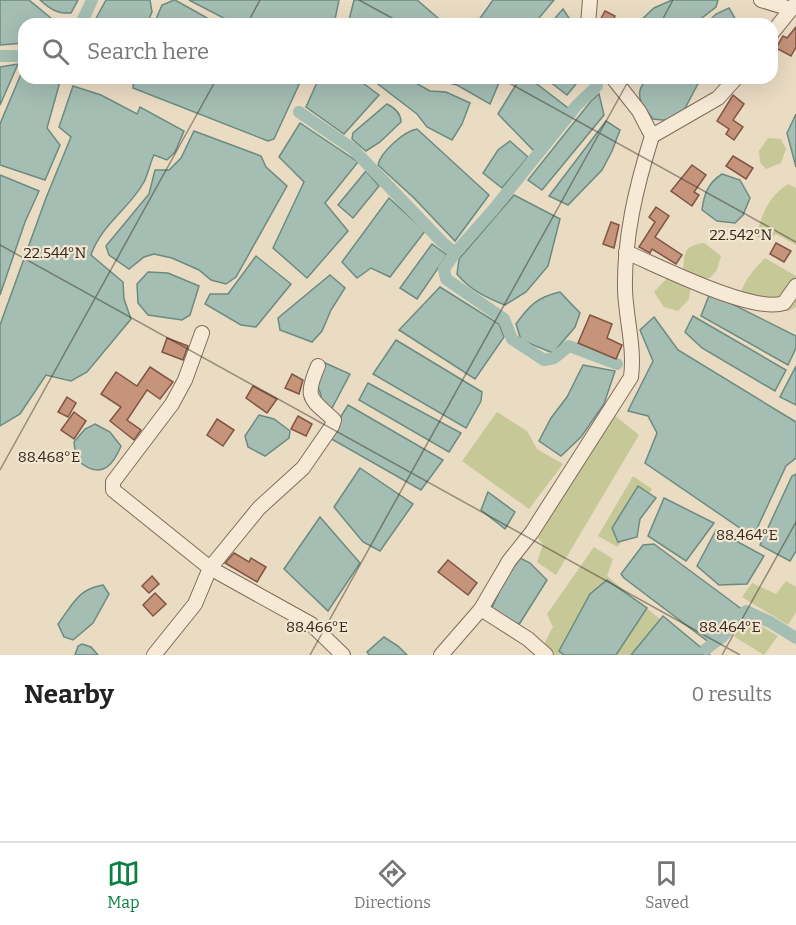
<!DOCTYPE html>
<meta charset="utf-8">
<style>
:root{--surface:#fff;--page:#f6f6f6;--text:#222;--muted:#767676;--line:#e0e0e0;--accent:#0b8043}
body{margin:0;font-family:Bitter,serif;background:var(--page);color:var(--text)}
.list{margin:0;padding:0;list-style:none}
h2{display:flex;justify-content:space-between;align-items:center;height:78px;margin:0;padding:0 24px;font-size:26px}
h2 small{font-size:20px;font-weight:400;color:var(--muted)}
.icon{flex:none;width:33px;height:33px;fill:none;stroke:currentColor;stroke-width:2;stroke-linecap:round;stroke-linejoin:round}
.map{position:relative;flex:none;width:796px;height:655px;overflow:hidden}
.search{position:absolute;background:var(--surface);box-shadow:0 6px 24px #0002;left:18px;right:18px;top:18px;height:66px;display:flex;align-items:center;gap:15px;box-sizing:border-box;padding:0 21px;border-radius:18px;color:var(--muted);font-size:22px}
.sheet{height:186px;background:var(--surface)}
nav{display:flex;justify-content:space-around;align-items:center;box-sizing:border-box;height:84px;border-top:2px solid var(--line);background:var(--surface);font-size:16px;color:var(--muted)}
nav a{display:grid;justify-items:center;gap:3px}
nav .on{color:var(--accent)}
.map>svg:first-child{display:block}
</style>
<div class="map">
<svg width="796" height="655" viewBox="0 0 796 655">
<rect width="100%" height="100%" fill="#eadbc3"/>
<g fill="#c7c897">
<polygon points="768,138 781,139 786,149 781,163 766,169 760,162 759,151"/>
<path d="M788,184L796,188V245L776,234L767,241L756,236C763,213 767,198 788,184Z"/>
<path d="M704,243L721,256L717,270L710,278H695L683,268C685,250 685,246 704,243Z"/>
<path d="M765,258L796,276V307L788,311L774,306L763,311L739,300C742,283 753,270 765,258Z"/>
<polygon points="670,275 691,284 689,299 678,311 664,307 654,292"/>
<polygon points="497,412 527,431 537,449 563,464 529,509 462,461"/>
<polygon points="614,415 639,435 556,575 537,562 543,545 537,536"/>
<polygon points="633,476 652,489 618,547 598,536"/>
<polygon points="594,547 613,559 607,576 677,633 701,655 554,655 543,646 553,627 547,614"/>
<polygon points="786,581 796,587 796,612 788,625 742,597 752,583 776,594"/>
<polygon points="749,619 778,636 764,655 735,637 735,631"/>
</g>
<g fill="#a4beb4" stroke="#6c8b80" stroke-width="1.5">
<polygon points="0,0 29,0 58,24 24,24 24,43 0,45"/>
<path d="M40,0H78L71,13C57,14 50,9 40,0Z"/>
<polygon points="106,0 150,0 152,12 147,24 93,24"/>
<polygon points="174,0 175,0 218,24 154,24 162,5"/>
<polygon points="189,0 339,0 334,24 235,24"/>
<polygon points="354,0 417,0 445,24 348,24"/>
<polygon points="493,0 554,0 534,24 476,24"/>
<polygon points="672,0 718,0 716,7 694,24 637,24 654,8"/>
<polygon points="729,8 736,20 734,24 706,24 716,14"/>
<polygon points="563,9 573,24 550,24"/>
<polygon points="18,64 0,105 0,67"/>
<polygon points="24,67 24,78 61,78 47,128 60,145 45,180 0,165 0,124"/>
<polygon points="134,78 302,78 274,139 268,141 133,88"/>
<polygon points="319,78 356,78 379,95 344,134 306,107"/>
<polygon points="370,78 407,78 430,91 446,92 470,103 462,124 452,140 427,127 417,114"/>
<polygon points="429,78 501,78 490,104 457,85"/>
<polygon points="520,78 529,78 568,108 534,151 498,114"/>
<polygon points="545,78 581,78 567,95"/>
<path d="M648,78H701L683,112L672,121L653,119C641,104 632,93 648,78Z"/>
<path d="M73,86L101,95L137,114L140,107L184,131L175,152L167,160L154,155C150,163 148,174 144,182C129,209 101,225 91,255L123,282L124,299L131,319L87,372L71,381L46,375L20,414L0,426V325L46,198L71,137L59,127Z"/>
<polygon points="599,94 604,115 542,190 528,180 591,101"/>
<path d="M387,104C395,108 401,113 401,122L380,142L366,151L352,139L353,133Z"/>
<polygon points="796,114 796,167 787,133"/>
<polygon points="606,121 620,130 612,151 602,170 568,205 549,196"/>
<polygon points="300,123 358,162 325,203 348,231 307,278 273,248 304,182 279,157"/>
<path d="M417,129L489,195L455,241L414,198L378,165C380,153 404,131 417,129Z"/>
<polygon points="194,131 261,156 266,167 287,186 236,277 226,284 211,280 199,270 172,258 154,254 144,257 129,269 109,255 106,246 149,194 155,170 169,170 181,158"/>
<polygon points="510,141 528,157 502,188 483,173 498,150"/>
<polygon points="366,171 379,186 353,218 338,205"/>
<path d="M722,174L740,180L750,198L743,215L735,223L717,221L702,210C704,194 708,183 722,174Z"/>
<polygon points="0,175 39,191 25,222 0,295"/>
<path d="M514,195L560,219L548,266L526,292L505,305C487,298 470,290 457,274L459,259Z"/>
<polygon points="389,198 425,231 390,277 371,268 357,278 342,262"/>
<polygon points="432,244 447,255 417,299 400,288"/>
<polygon points="256,256 291,284 256,327 241,325 205,304 210,294 228,294"/>
<polygon points="148,272 168,273 199,286 190,315 182,320 148,315 138,303 137,284"/>
<polygon points="330,275 345,288 331,310 322,331 312,342 280,330 278,318"/>
<polygon points="440,287 499,324 504,337 475,379 399,330"/>
<path d="M560,292L580,313L575,327L553,353L521,340L516,324C529,306 537,297 560,292Z"/>
<polygon points="710,293 796,336 796,348 788,365 701,316"/>
<polygon points="693,316 786,370 775,391 702,348 685,332"/>
<polygon points="654,317 678,350 796,422 796,458 786,466 753,537 645,463 657,433 648,416 628,411 653,361 640,330"/>
<polygon points="396,340 482,392 481,401 466,428 373,374"/>
<polygon points="323,362 350,374 332,408 322,408 321,395 315,379"/>
<polygon points="583,365 615,371 604,404 581,437 561,456 539,441 551,418 567,397"/>
<polygon points="796,366 796,405 780,397"/>
<polygon points="368,383 461,433 449,452 359,400"/>
<polygon points="348,405 443,460 421,490 328,437"/>
<polygon points="259,415 274,419 290,431 289,438 265,456 248,447 245,436"/>
<path d="M95,424L110,432L121,446C111,470 98,479 76,459L74,442L85,429Z"/>
<polygon points="360,468 413,504 380,551 363,542 334,507"/>
<polygon points="796,474 796,551 790,561 760,545 792,476"/>
<polygon points="638,486 656,498 640,519 637,537 618,542 612,528"/>
<polygon points="488,492 515,512 505,529 481,510"/>
<polygon points="664,498 714,523 686,561 648,536"/>
<polygon points="320,517 360,563 328,611 284,569"/>
<polygon points="716,530 764,556 747,584 719,585 697,566"/>
<polygon points="654,544 743,610 710,643 624,578 621,574 643,545"/>
<polygon points="520,558 530,563 547,580 520,623 512,625 491,610 503,583"/>
<polygon points="607,580 647,608 616,655 564,655 559,651 590,594"/>
<path d="M103,585L109,594L93,623L73,640L64,637L58,624C73,604 78,589 103,585Z"/>
<polygon points="663,616 710,655 631,655"/>
<polygon points="384,637 398,646 407,655 369,655 367,652"/>
<polygon points="82,644 91,647 98,655 75,655 78,646"/>
</g>
<g fill="none" stroke-linecap="round" stroke-linejoin="round">
<g stroke="#a4beb4" stroke-width="12">
<polyline points="81,24 92,0"/>
<polyline points="0,56 24,56"/>
<polyline points="597,86 577,105 493,210 455,253 444,269 446,279 504,319 512,339 544,360 554,358 569,346 617,364"/>
<polyline points="299,112 353,149 442,242 455,253"/>
<polyline points="706,649 722,637 746,611 770,622 796,638"/>
</g>
</g>
<g fill="#c6937b" stroke="#815542" stroke-width="1.5">
<polygon points="605,11 615,16 611,24 598,24"/>
<polygon points="796,27 796,47 791,56 776,48 783,36 787,38"/>
<polygon points="733,95 744,104 733,120 743,127 734,140 726,134 729,129 717,121"/>
<polygon points="733,156 753,168 746,179 726,166"/>
<polygon points="692,165 706,175 694,192 699,195 692,206 671,191"/>
<polygon points="656,207 669,216 655,237 682,255 676,264 652,249 650,253 639,247 655,222 649,217"/>
<polygon points="611,222 619,225 614,248 603,244"/>
<polygon points="776,243 791,251 784,262 770,254"/>
<polygon points="590,315 612,324 607,338 622,345 616,359 578,343"/>
<polygon points="167,338 188,346 183,360 162,352"/>
<polygon points="150,367 173,382 160,399 147,390 127,420 141,430 134,440 110,421 121,407 101,394 116,372 137,386"/>
<polygon points="292,374 303,380 299,394 285,388"/>
<polygon points="253,386 277,399 267,413 246,398"/>
<polygon points="67,397 76,403 68,417 58,412"/>
<polygon points="74,412 86,421 74,439 61,430"/>
<polygon points="298,416 312,424 306,436 291,429"/>
<polygon points="217,419 234,430 223,446 207,435"/>
<polygon points="234,553 249,562 251,558 266,567 257,582 225,563"/>
<polygon points="448,560 477,583 468,595 438,572"/>
<polygon points="152,576 159,584 149,593 142,586"/>
<polygon points="155,593 166,604 153,616 143,605"/>
</g>
<g fill="none" stroke-linecap="round" stroke-linejoin="round">
<g stroke="#836c5b" stroke-width="16">
<g id="street">
<polyline points="761,0 791,9"/>
<polyline points="588,24 590,0"/>
<polyline points="772,33 796,3"/>
<polyline points="652,136 718,98 736,78"/>
<path d="M626,252C659,266 753,314 784,303L796,286"/>
<polyline points="202,333 185,380 172,404 113,482 113,490 210,568 311,624 343,655"/>
<polyline points="481,609 528,639 546,655"/>
<path d="M154,655L195,604L210,568L259,508L303,468L332,426L334,420C312,399 303,400 318,366"/>
<path d="M441,655L481,609L509,561L532,532L631,377C635,348 626,319 625,290C624,237 636,187 652,136L639,111L613,78"/>
</g>
</g>
<use href="#street" stroke="#f6e9d5" stroke-width="14"/>
</g>
<path fill="none" stroke="#34271e" stroke-width="1.5" stroke-opacity="0.45" d="M359,0L403,24M247,24L260,0M660,24L673,0M500,78L796,242M0,245L740,655M0,470L217,78M310,655L630,78M722,655L796,522"/>
<g font-size="15" text-anchor="middle" fill="#34271e" stroke="#f3e6d1" stroke-width="4.5" stroke-linejoin="round" paint-order="stroke">
<text x="741" y="240">22.542°N</text>
<text x="55" y="258">22.544°N</text>
<text x="49" y="462">88.468°E</text>
<text x="747" y="540">88.464°E</text>
<text x="317" y="632">88.466°E</text>
<text x="730" y="632">88.464°E</text>
</g>
</svg>
<div class="search"><svg class="icon" aria-label="search" viewBox="0 0 24 24"><circle cx="10" cy="10" r="6"/><path d="M15 15l6 6"/></svg>Search here</div>
</div>
<section class="sheet">
<h2>Nearby<small>0 results</small></h2>
<ul class="list">
</ul>
</section>
<nav>
<a class="on"><svg class="icon" aria-label="map" viewBox="0 0 24 24"><path d="M3 6l6-2 6 2 6-2v14l-6 2-6-2-6 2zM9 4v14M15 6v14"/></svg>Map</a>
<a><svg class="icon" aria-label="directions" viewBox="0 0 24 24"><path d="M12 3l9 9-9 9-9-9zM9 14v-3h6M13 9l2 2-2 2"/></svg>Directions</a>
<a><svg class="icon" aria-label="saved" viewBox="0 0 24 24"><path d="M7 4h10v16l-5-4-5 4z"/></svg>Saved</a>
</nav>
